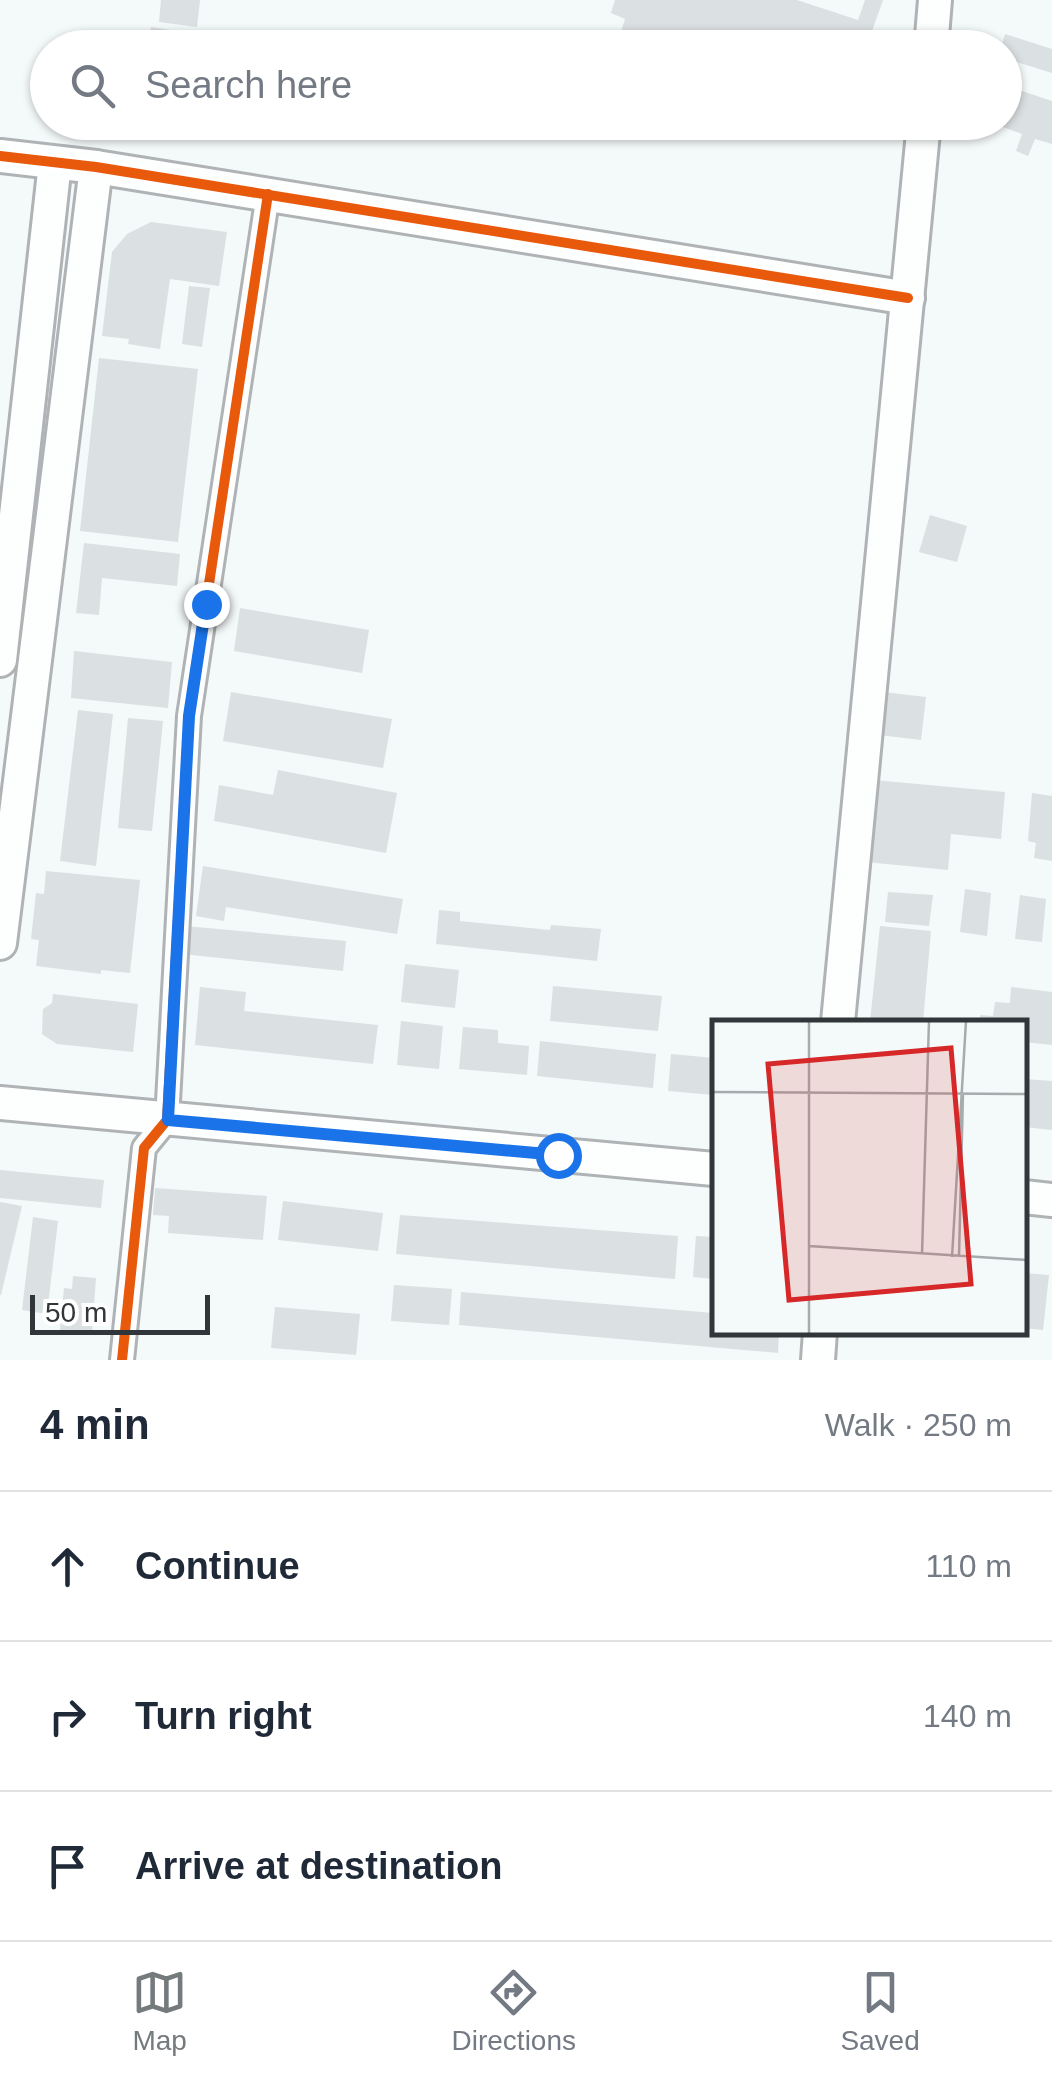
<!DOCTYPE html>
<meta charset="utf-8">
<style>
:root{--surface:#fff;--page:#f2f2f3;--text:#1f2937;--muted:#747a83;--line:#e0e1e3;--accent:#757a7d}
body{margin:0;font-family:Arial,sans-serif;background:var(--page);color:var(--text)}
.scale{position:absolute;left:30px;bottom:25px;width:180px;box-sizing:border-box;padding-left:10px;border:5px solid #303639;border-top:0;font-size:28px;line-height:35px;white-space:nowrap;color:#303639;-webkit-text-stroke:8px #fff;paint-order:stroke}
.stop{position:absolute;width:30px;height:30px;margin:-22px;border:8px solid #1a73e8;border-radius:50%;background:#fff}
.stop.end{background:#1a73e8;border-color:#fff;box-shadow:0 2px 10px #0008}
.list{margin:0;padding:0;list-style:none}
h2{display:flex;justify-content:space-between;align-items:center;height:130px;margin:0;padding:0 40px;font-size:42px}
h2 small{font-size:32px;font-weight:400;color:var(--muted)}
.list li{display:grid;grid-template-columns:65px 1fr auto;gap:30px;align-items:center;box-sizing:border-box;height:150px;padding:0 40px;border-top:2px solid var(--line)}
.list b{display:block;font-size:38px;white-space:nowrap}
.list em{font-size:32px;font-style:normal;color:var(--muted)}
.icon{flex:none;width:55px;height:55px;fill:none;stroke:currentColor;stroke-width:2;stroke-linecap:round;stroke-linejoin:round}
.map{position:relative;flex:none;width:1052px;height:1360px;overflow:hidden}
.search{position:absolute;background:var(--surface);box-shadow:0 2px 8px #0004;left:30px;right:30px;top:30px;height:110px;display:flex;align-items:center;gap:25px;box-sizing:border-box;padding:0 35px;border-radius:55px;color:var(--muted);font-size:38px}
.sheet{height:580px;background:var(--surface)}
nav{display:flex;justify-content:space-around;align-items:center;box-sizing:border-box;height:140px;border-top:2px solid var(--line);background:var(--surface);font-size:28px;color:var(--muted)}
nav a{display:grid;justify-items:center;gap:5px}
nav .on{color:var(--accent)}
.map>svg:first-child{display:block}
</style>
<div class="map">
<svg width="1052" height="1360" viewBox="0 0 1052 1360">
<rect width="100%" height="100%" fill="#f4f9fa"/>
<g fill="#dbe0e2">
<polygon points="161,0 200,0 197,27 159,22"/>
<polygon points="615,0 797,0 858,20 865,0 883,0 866,48 672,48 650,41 648,48 638,48 618,41 625,19 611,13"/>
<polygon points="151,27 177,31 175,48 149,48"/>
<polygon points="1005,34 1052,49 1052,73 1004,58 1004,48 1001,48"/>
<polygon points="1004,85 1052,101 1052,144 1035,139 1028,156 1016,151 1022,134 992,123 1004,122"/>
<polygon points="182,122 256,122 253,139 181,129"/>
<polygon points="151,222 227,232 219,286 170,279 160,349 128,344 129,339 102,336 112,252 127,234"/>
<polygon points="189,286 210,288 202,347 182,344"/>
<polygon points="99,358 198,369 178,542 80,531"/>
<polygon points="930,515 967,526 957,562 919,552"/>
<polygon points="84,543 180,554 177,586 102,578 99,615 76,613"/>
<polygon points="240,608 369,630 362,673 234,651"/>
<polygon points="74,651 172,662 168,708 71,698"/>
<polygon points="231,692 392,719 383,768 223,741"/>
<polygon points="883,692 926,697 921,740 879,735"/>
<polygon points="78,710 113,714 96,866 60,861"/>
<polygon points="128,718 163,721 152,831 118,828"/>
<polygon points="278,770 397,793 386,853 214,821 219,785 273,795"/>
<polygon points="874,780 1005,792 1001,839 951,834 948,870 866,862"/>
<polygon points="1032,793 1052,796 1052,861 1034,858 1036,843 1028,841"/>
<polygon points="203,866 403,899 397,934 226,907 224,921 196,916"/>
<polygon points="46,871 140,880 130,973 101,970 101,974 36,966 39,940 31,939 36,893 44,894"/>
<polygon points="965,889 991,893 987,936 960,932"/>
<polygon points="888,892 933,895 929,926 885,922"/>
<polygon points="1020,895 1046,899 1042,942 1015,939"/>
<polygon points="439,910 460,912 460,921 550,930 551,925 601,929 597,961 436,944"/>
<polygon points="185,926 346,941 343,971 182,954"/>
<polygon points="880,926 931,931 923,1022 870,1022"/>
<polygon points="405,964 459,970 455,1008 401,1002"/>
<polygon points="553,986 662,996 658,1031 550,1021"/>
<polygon points="200,987 246,992 244,1011 378,1025 373,1064 195,1045"/>
<polygon points="1011,987 1052,992 1052,1045 1024,1042 1024,1022 980,1022 980,1015 993,1016 995,1002 1010,1003"/>
<polygon points="53,994 138,1004 133,1052 57,1044 42,1034 43,1009 52,1003"/>
<polygon points="401,1021 443,1026 439,1069 397,1065"/>
<polygon points="463,1027 498,1030 498,1043 529,1046 527,1075 459,1069"/>
<polygon points="540,1041 656,1054 653,1088 537,1076"/>
<polygon points="671,1054 714,1058 714,1095 668,1091"/>
<polygon points="1024,1079 1052,1081 1052,1130 1024,1127"/>
<polygon points="0,1170 104,1180 101,1208 0,1198"/>
<polygon points="155,1188 267,1196 263,1240 168,1233 169,1216 153,1215"/>
<polygon points="283,1201 383,1213 378,1251 278,1240"/>
<polygon points="0,1202 22,1206 1,1295 0,1295"/>
<polygon points="400,1215 678,1236 675,1279 396,1254"/>
<polygon points="33,1217 58,1221 47,1314 22,1310"/>
<polygon points="696,1236 714,1237 714,1279 693,1277"/>
<polygon points="1024,1273 1049,1275 1043,1330 1024,1328"/>
<polygon points="73,1276 96,1278 92,1333 60,1330 64,1288 72,1289"/>
<polygon points="394,1285 452,1289 449,1325 391,1321"/>
<polygon points="461,1292 714,1313 714,1332 779,1332 778,1353 459,1325"/>
<polygon points="275,1307 360,1314 356,1355 271,1348"/>
</g>
<g fill="none" stroke-linecap="round" stroke-linejoin="round">
<g stroke="#afb3b5" stroke-width="28">
<polyline id="street" points="122,1360 144,1148 167,1120 189,716 268,194"/>
</g>
<g stroke="#afb3b5" stroke-width="38">
<g id="secondary">
<polyline points="931,48 935,0"/>
<polyline points="0,156 96,167 908,298"/>
<polyline points="0,660 55,163"/>
<polyline points="0,943 96,167"/>
<polyline points="838,1022 924,122"/>
<polyline points="0,1103 714,1169"/>
<polyline points="1024,1197 1052,1200"/>
<polyline points="818,1360 820,1332"/>
</g>
</g>
<use href="#street" stroke="#fdfefe" stroke-width="22"/>
<use href="#secondary" stroke="#fdfefe" stroke-width="32"/>
<g stroke="#fff" stroke-width="16">
<g id="cycleway">
<polyline points="0,156 96,167 908,298"/>
<polyline points="122,1360 144,1148 167,1120 189,716 268,194"/>
</g>
</g>
<use href="#cycleway" stroke="#e8590c" stroke-width="10"/>
</g>
<g fill="none" stroke-linecap="round" stroke-linejoin="round">
<polyline stroke="#1a73e8" stroke-width="12" points="206,604 189,716 168,1120 558,1155"/>
</g>
<g transform="translate(712 1020)">
<rect width="315" height="315" fill="#f4f9fa"/>
<path fill="none" stroke="#a6abad" stroke-width="2.5" d="M0,72L315,74M97,226L315,240M210,234L217,1M240,237L254,1M247,237L251,73M97,314V1"/>
<path fill="#d62828" fill-opacity="0.15" stroke="#d62828" stroke-width="5" d="M239,28L259,264L77,280L56,44Z"/>
<rect width="315" height="315" fill="none" stroke="#303639" stroke-width="5"/>
</g>
</svg>
<div class="scale">50 m</div>
<div class="stop" style="left:558px;top:1155px"></div>
<div class="stop end" style="left:206px;top:604px"></div>
<div class="search"><svg class="icon" aria-label="search" viewBox="0 0 24 24"><circle cx="10" cy="10" r="6"/><path d="M15 15l6 6"/></svg>Search here</div>
</div>
<section class="sheet">
<h2>4 min<small>Walk · 250 m</small></h2>
<ul class="list">
<li><svg class="icon" aria-label="ahead" viewBox="0 0 24 24"><path d="M12 20V5M6 11l6-6 6 6"/></svg><div><b>Continue</b></div><em>110 m</em></li>
<li><svg class="icon" aria-label="right" viewBox="0 0 24 24"><path d="M7 20v-9h11M14 6l5 5-5 5"/></svg><div><b>Turn right</b></div><em>140 m</em></li>
<li><svg class="icon" aria-label="arrive" viewBox="0 0 24 24"><path d="M6 21V4h12l-3 4 3 4H6"/></svg><div><b>Arrive at destination</b></div></li>
</ul>
</section>
<nav>
<a class="on"><svg class="icon" aria-label="map" viewBox="0 0 24 24"><path d="M3 6l6-2 6 2 6-2v14l-6 2-6-2-6 2zM9 4v14M15 6v14"/></svg>Map</a>
<a><svg class="icon" aria-label="directions" viewBox="0 0 24 24"><path d="M12 3l9 9-9 9-9-9zM9 14v-3h6M13 9l2 2-2 2"/></svg>Directions</a>
<a><svg class="icon" aria-label="saved" viewBox="0 0 24 24"><path d="M7 4h10v16l-5-4-5 4z"/></svg>Saved</a>
</nav>
